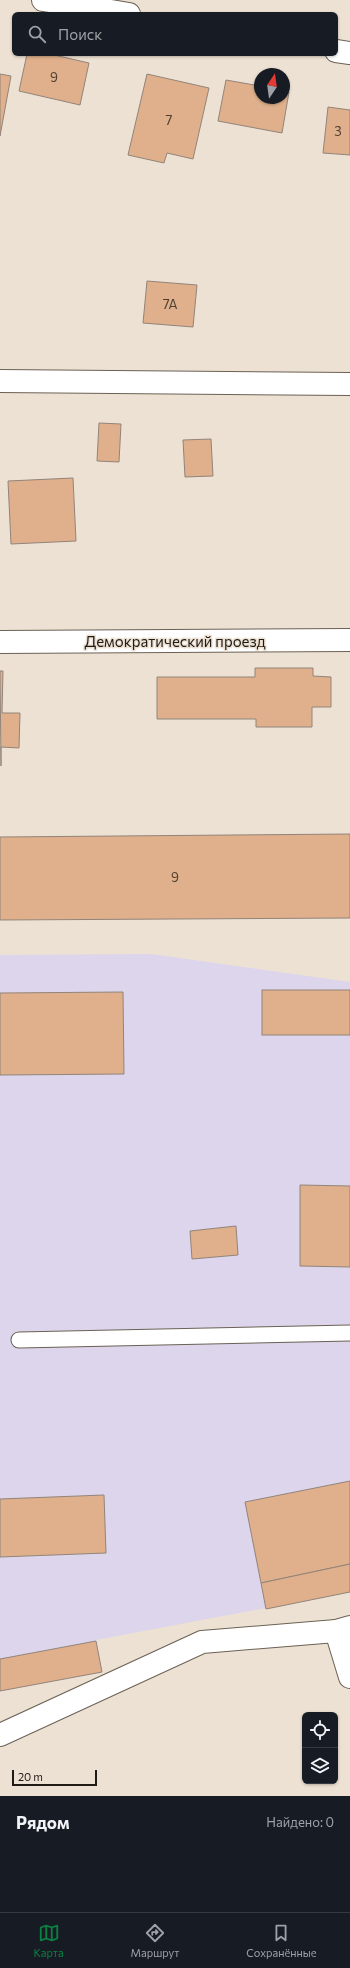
<!DOCTYPE html>
<html lang="ru">
<meta charset="utf-8">
<style>
:root{--surface:#171b24;--page:#20242c;--text:#f1f3f6;--muted:#9ea1a6;--line:#363941;--accent:#0b8043}
body{margin:0;font-family:Commissioner,sans-serif;background:var(--page);color:var(--text)}
.controls{position:absolute;right:12px;bottom:12px;display:grid;overflow:hidden;border-radius:6px;box-shadow:0 1px 3px #0004}
.controls button{width:36px;height:36px;display:grid;place-items:center;padding:0;border:0;border-bottom:1px solid var(--line);background:var(--surface);color:var(--text);font:20px sans-serif}
.compass{position:absolute;left:254px;top:68px;width:36px;height:36px;border-radius:50%;background:var(--surface);box-shadow:0 1px 3px #0004;rotate:13deg}
.scale{position:absolute;left:12px;bottom:10px;width:85px;box-sizing:border-box;padding-left:4px;border:2px solid #201b16;border-top:0;font-size:11px;line-height:14px;white-space:nowrap;color:#201b16;-webkit-text-stroke:3px #ede1d3;paint-order:stroke}
.list{margin:0;padding:0;list-style:none}
h2{display:flex;justify-content:space-between;align-items:center;height:52px;margin:0;padding:0 16px;font-size:17px}
h2 small{font-size:13px;font-weight:400;color:var(--muted)}
.icon{flex:none;width:22px;height:22px;fill:none;stroke:currentColor;stroke-width:2;stroke-linecap:round;stroke-linejoin:round}
.map{position:relative;flex:none;width:350px;height:1796px;overflow:hidden}
.search{position:absolute;background:var(--surface);box-shadow:0 1px 3px #0004;left:12px;right:12px;top:12px;height:44px;display:flex;align-items:center;gap:10px;box-sizing:border-box;padding:0 14px;border-radius:6px;color:var(--muted);font-size:15px}
.sheet{height:116px;background:var(--surface)}
nav{display:flex;justify-content:space-around;align-items:center;box-sizing:border-box;height:56px;border-top:1px solid var(--line);background:var(--surface);font-size:11px;color:var(--muted)}
nav a{display:grid;justify-items:center;gap:2px}
nav .on{color:var(--accent)}
.map>svg:first-child{display:block}
</style>
<div class="map">
<svg width="350" height="1796" viewBox="0 0 350 1796">
<rect width="100%" height="100%" fill="#ede1d3"/>
<polygon fill="#dcd5eb" points="151,954 350,982 350,1592 96,1640 102,1672 0,1691 0,955"/>
<g fill="#dfb08b" stroke="#92847a">
<polygon points="27,54 50,54 89,63 80,105 19,91"/>
<polygon points="0,74 11,76 0,136"/>
<polygon points="147,74 209,88 193,159 167,153 164,163 128,155"/>
<polygon points="226,80 260,86 260,98 284,98 284,91 289,92 282,133 218,121"/>
<polygon points="328,107 350,110 350,155 323,153"/>
<polygon points="147,281 197,285 193,327 143,323"/>
<polygon points="99,423 121,424 119,462 97,461"/>
<polygon points="211,439 213,476 185,477 183,440"/>
<polygon points="73,478 76,541 11,544 8,481"/>
<polygon points="255,668 313,668 313,676 331,677 331,707 312,707 312,727 256,727 256,719 157,719 157,677 255,677"/>
<polygon points="0,671 3,671 2,713 20,713 19,748 1,747 1,766"/>
<polygon points="350,834 350,918 0,920 0,837"/>
<rect x="262" y="990" width="88" height="45"/>
<polygon points="123,992 124,1074 0,1075 0,993"/>
<polygon points="300,1185 350,1186 350,1267 300,1266"/>
<polygon points="236,1226 238,1255 192,1259 190,1231"/>
<polygon points="350,1481 350,1564 261,1583 245,1502"/>
<polygon points="104,1495 106,1553 0,1557 0,1499"/>
<polygon points="350,1564 350,1592 266,1609 261,1583"/>
<polygon points="96,1641 102,1672 0,1691 0,1659"/>
</g>
<g fill="none" stroke-linecap="round" stroke-linejoin="round">
<g stroke="#6b6155" stroke-width="17">
<polyline id="service" points="19,1340 350,1333"/>
</g>
<g stroke="#6b6155" stroke-width="24">
<g id="minor">
<polyline points="43,0 129,14"/>
<polyline points="336,51 350,53"/>
<polyline points="0,381 350,384"/>
<polyline points="0,642 350,640"/>
<polyline points="336,1631 350,1677"/>
<polyline points="0,1735 202,1642 336,1631 350,1627"/>
</g>
</g>
<use href="#service" stroke="#fff" stroke-width="15"/>
<use href="#minor" stroke="#fff" stroke-width="22"/>
</g>
<g text-anchor="middle" dominant-baseline="central" stroke-width="3" stroke-linejoin="round" paint-order="stroke">
<g font-size="13" fill="#504033">
<text x="54" y="77">9</text>
<text x="169" y="120">7</text>
<text x="338" y="131">3</text>
<text x="170" y="304">7А</text>
<text x="175" y="877">9</text>
</g>
<g font-size="15" fill="#201b16" stroke="#ede1d3">
<text x="175" y="641">Демократический проезд</text>
</g>
</g>
</svg>
<div class="controls">
<button><svg class="icon" aria-label="locate" viewBox="0 0 24 24"><circle cx="12" cy="12" r="6"/><path d="M12 2v4M12 18v4M2 12h4M18 12h4"/></svg></button>
<button><svg class="icon" aria-label="layers" viewBox="0 0 24 24"><path d="M12 4l9 5-9 5-9-5zM3 14l9 5 9-5"/></svg></button>
</div>
<svg class="compass" viewBox="-18 -18 36 36"><path d="M0-13l5 13h-10z" fill="#e53935"/><path d="M0 13l5-13h-10z" fill="#9ea1a6"/></svg>
<div class="scale">20 m</div>
<div class="search"><svg class="icon" aria-label="search" viewBox="0 0 24 24"><circle cx="10" cy="10" r="6"/><path d="M15 15l6 6"/></svg>Поиск</div>
</div>
<section class="sheet">
<h2>Рядом<small>Найдено: 0</small></h2>
<ul class="list">
</ul>
</section>
<nav>
<a class="on"><svg class="icon" aria-label="map" viewBox="0 0 24 24"><path d="M3 6l6-2 6 2 6-2v14l-6 2-6-2-6 2zM9 4v14M15 6v14"/></svg>Карта</a>
<a><svg class="icon" aria-label="directions" viewBox="0 0 24 24"><path d="M12 3l9 9-9 9-9-9zM9 14v-3h6M13 9l2 2-2 2"/></svg>Маршрут</a>
<a><svg class="icon" aria-label="saved" viewBox="0 0 24 24"><path d="M7 4h10v16l-5-4-5 4z"/></svg>Сохранённые</a>
</nav>
